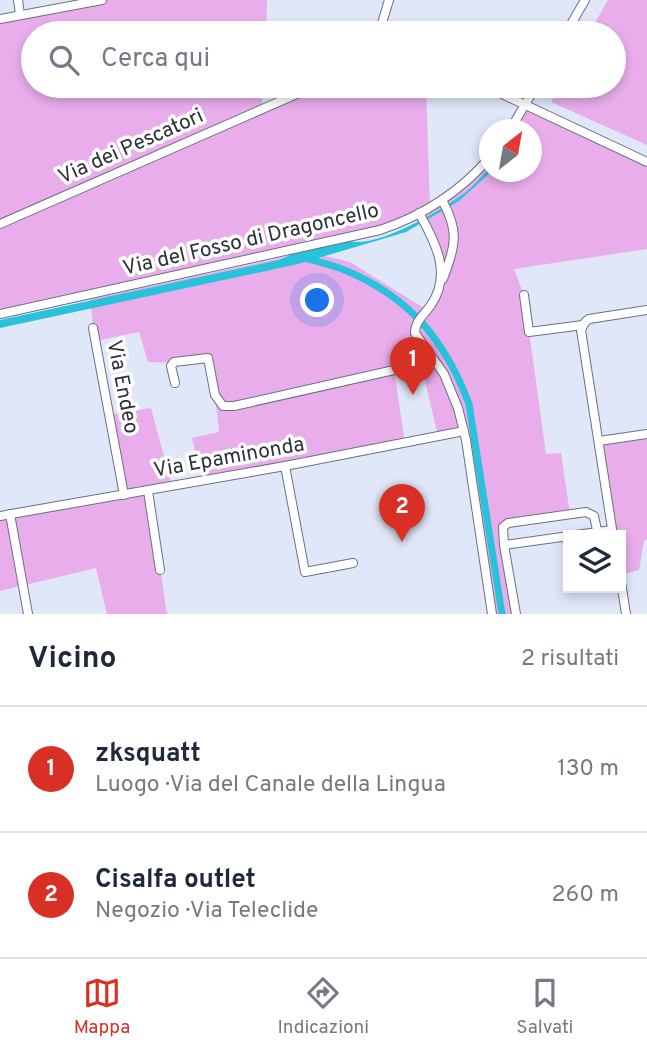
<!DOCTYPE html>
<html lang="it">
<meta charset="utf-8">
<style>
:root{--surface:#fff;--page:#f2f2f3;--text:#1f2937;--muted:#747a83;--line:#e0e1e3;--accent:#d93025}
body{margin:0;font-family:Overpass,sans-serif;background:var(--page);color:var(--text)}
.controls{position:absolute;right:21px;bottom:21px;display:grid;overflow:hidden;border-radius:0px;box-shadow:0 4px 10px #0003}
.controls button{width:63px;height:63px;display:grid;place-items:center;padding:0;border:0;border-bottom:2px solid var(--line);background:var(--surface);color:var(--text);font:35px sans-serif}
.compass{position:absolute;left:479px;top:119px;width:63px;height:63px;border-radius:50%;background:var(--surface);box-shadow:0 4px 10px #0003;rotate:31deg}
.you{position:absolute;left:318px;top:301px;width:24px;height:24px;margin:-18px;border:5px solid #fff;border-radius:50%;background:#1a73e8;box-shadow:0 0 0 10px #1a73e833}
.badge{display:grid;place-items:center;width:46px;height:46px;border-radius:50%;background:var(--accent);color:#fff;font-size:23px;font-weight:700}
.pin{position:absolute;translate:-50% -58px;filter:drop-shadow(0 2px 4px #0008)}
.pin::after{content:'';position:absolute;top:37px;width:24px;height:21px;background:inherit;clip-path:polygon(0 0,100% 0,50% 100%)}
.list{margin:0;padding:0;list-style:none}
h2{display:flex;justify-content:space-between;align-items:center;height:91px;margin:0;padding:0 28px;font-size:30px}
h2 small{font-size:23px;font-weight:400;color:var(--muted)}
.list li{display:grid;grid-template-columns:46px 1fr auto;gap:21px;align-items:center;box-sizing:border-box;height:126px;padding:0 28px;border-top:2px solid var(--line)}
.list b{display:block;font-size:26px;white-space:nowrap}
.list p{margin:0;font-size:23px;white-space:nowrap;color:var(--muted)}
.list em{font-size:23px;font-style:normal;color:var(--muted)}
.icon{flex:none;width:38px;height:38px;fill:none;stroke:currentColor;stroke-width:2;stroke-linecap:round;stroke-linejoin:round}
.map{position:relative;flex:none;width:647px;height:614px;overflow:hidden}
.search{position:absolute;background:var(--surface);box-shadow:0 4px 10px #0003;left:21px;right:21px;top:21px;height:77px;display:flex;align-items:center;gap:18px;box-sizing:border-box;padding:0 24px;border-radius:38px;color:var(--muted);font-size:26px}
.sheet{height:343px;background:var(--surface)}
nav{display:flex;justify-content:space-around;align-items:center;box-sizing:border-box;height:98px;border-top:2px solid var(--line);background:var(--surface);font-size:19px;color:var(--muted)}
nav a{display:grid;justify-items:center;gap:4px}
nav .on{color:var(--accent)}
.map>svg:first-child{display:block}
</style>
<div class="map">
<svg width="647" height="614" viewBox="0 0 647 614">
<rect width="100%" height="100%" fill="#e0e7f9"/>
<g fill="#e8adea">
<polygon points="102,0 267,0 266,33 33,33 33,86 263,86 262,108 315,86 426,86 430,207 403,221 0,314 0,19"/>
<polygon points="608,0 647,0 647,145 551,102 560,86 614,86 614,33 589,33"/>
<polygon points="525,104 647,162 647,249 514,269 524,295 546,454 561,453 570,514 502,530 516,614 493,614 464,432 438,436 421,364 394,370 405,443 203,481 192,438 219,432 215,395 206,358 172,363 148,362 139,332 95,341 90,299 309,252 350,262 427,310 431,305 441,269 421,216 489,157 490,172 532,172 532,130 510,129"/>
<polygon points="151,408 172,486 148,491 167,614 107,614 96,568 0,591 0,516 124,495 109,415"/>
<polygon points="647,434 647,539 644,541 639,570 621,575 621,535 613,535 599,441"/>
</g>
<path fill="#29c2db" d="M489,169L491,172L459,201L406,232L298,264L0,328V320L279,260L294,253L350,241C376,249 444,209 466,192C474,185 482,176 489,169Z"/>
<g fill="none" stroke-linecap="round" stroke-linejoin="round">
<path stroke="#29c2db" stroke-width="7" d="M304,258C318,262 333,265 347,271C410,298 445,340 469,404L502,614"/>
<g stroke="#6b7181" stroke-width="10">
<g id="minor">
<polyline points="18,0 20,15"/>
<polyline points="0,19 102,0"/>
<polyline points="379,33 389,0"/>
<polyline points="566,33 585,0"/>
<polyline points="485,86 647,162"/>
<polyline points="510,130 536,86"/>
<path d="M442,200C460,232 455,246 443,279"/>
<path d="M419,213C436,243 452,274 431,305C424,315 415,321 415,333L444,374L458,408L466,440L492,614"/>
<polyline points="0,224 315,86"/>
<polyline points="524,295 529,332 583,325"/>
<path d="M0,314L380,230C422,216 461,191 490,157"/>
<polyline points="93,328 124,495"/>
<polyline points="175,383 171,366 174,362 208,358 215,395 223,406 234,406 434,361"/>
<polyline points="599,441 647,434"/>
<polyline points="285,466 305,572 353,563"/>
<polyline points="148,491 160,570"/>
<polyline points="10,514 28,614"/>
<polyline points="0,516 285,466 464,431"/>
<polyline points="597,530 594,516 586,512 508,523 503,527 504,545 612,530"/>
<polyline points="613,535 581,330 585,322 589,319 647,310"/>
<polyline points="504,545 516,614"/>
<polyline points="621,582 626,614"/>
</g>
</g>
<use href="#minor" stroke="#fff" stroke-width="8"/>
</g>
<g text-anchor="middle" dominant-baseline="central" stroke-width="7" stroke-linejoin="round" paint-order="stroke">
<g font-size="21" fill="#2f3138" stroke="#fff">
<text transform="translate(131 147) rotate(-24)">Via dei Pescatori</text>
<text transform="translate(251 240) rotate(-13)">Via del Fosso di Dragoncello</text>
<text transform="translate(122 387) rotate(79)">Via Endeo</text>
<text transform="translate(229 458) rotate(-10)">Via Epaminonda</text>
</g>
</g>
</svg>
<div class="controls">
<button><svg class="icon" aria-label="layers" viewBox="0 0 24 24"><path d="M12 4l9 5-9 5-9-5zM3 14l9 5 9-5"/></svg></button>
</div>
<svg class="compass" viewBox="-18 -18 36 36"><path d="M0-13l5 13h-10z" fill="#e53935"/><path d="M0 13l5-13h-10z" fill="#747a83"/></svg>
<div class="you"></div>
<div class="pin badge" style="left:413px;top:395px">1</div>
<div class="pin badge" style="left:402px;top:542px">2</div>
<div class="search"><svg class="icon" aria-label="search" viewBox="0 0 24 24"><circle cx="10" cy="10" r="6"/><path d="M15 15l6 6"/></svg>Cerca qui</div>
</div>
<section class="sheet">
<h2>Vicino<small>2 risultati</small></h2>
<ul class="list">
<li><span class="badge">1</span><div><b>zksquatt</b><p>Luogo · Via del Canale della Lingua</p></div><em>130 m</em></li>
<li><span class="badge">2</span><div><b>Cisalfa outlet</b><p>Negozio · Via Teleclide</p></div><em>260 m</em></li>
</ul>
</section>
<nav>
<a class="on"><svg class="icon" aria-label="map" viewBox="0 0 24 24"><path d="M3 6l6-2 6 2 6-2v14l-6 2-6-2-6 2zM9 4v14M15 6v14"/></svg>Mappa</a>
<a><svg class="icon" aria-label="directions" viewBox="0 0 24 24"><path d="M12 3l9 9-9 9-9-9zM9 14v-3h6M13 9l2 2-2 2"/></svg>Indicazioni</a>
<a><svg class="icon" aria-label="saved" viewBox="0 0 24 24"><path d="M7 4h10v16l-5-4-5 4z"/></svg>Salvati</a>
</nav>
